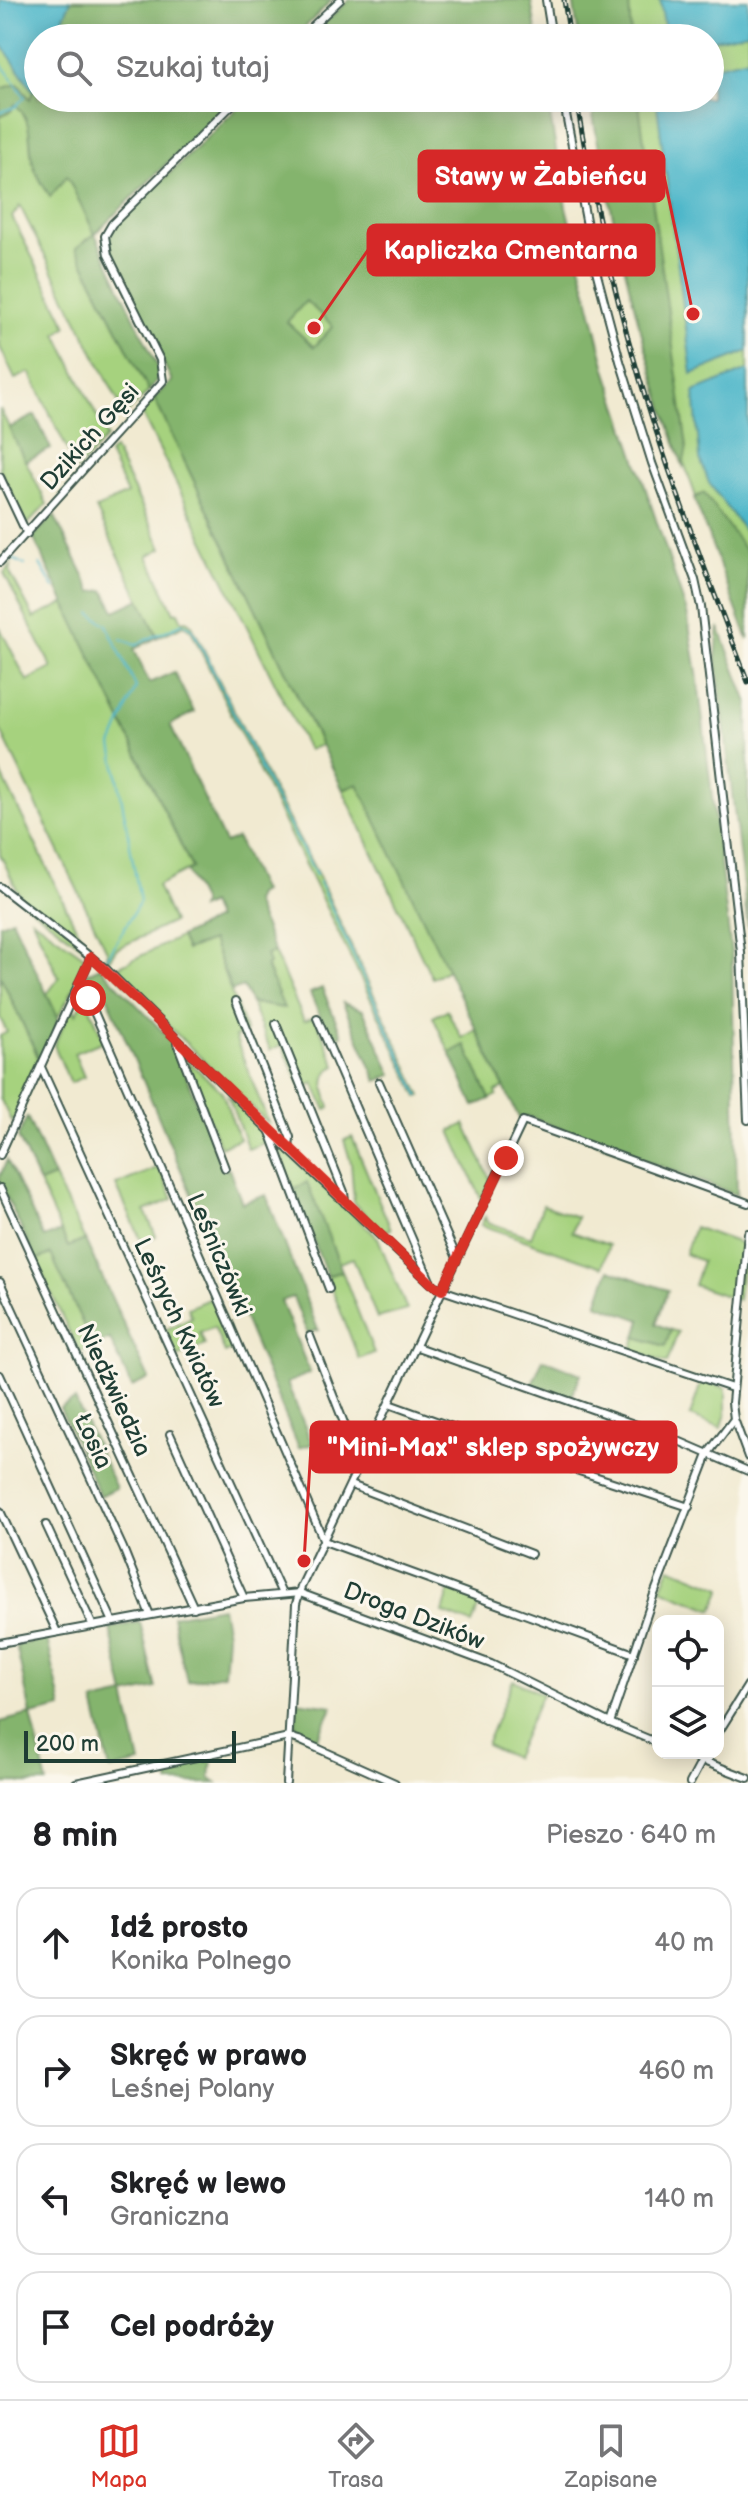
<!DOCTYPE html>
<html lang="pl">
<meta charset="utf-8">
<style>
:root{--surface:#fff;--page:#f2f2f2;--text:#202124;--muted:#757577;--line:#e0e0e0;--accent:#d93025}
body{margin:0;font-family:"Balsamiq Sans",sans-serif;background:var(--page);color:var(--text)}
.controls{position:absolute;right:24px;bottom:24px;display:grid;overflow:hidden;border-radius:16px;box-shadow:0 4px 20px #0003}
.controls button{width:72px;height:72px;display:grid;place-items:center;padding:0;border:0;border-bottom:2px solid var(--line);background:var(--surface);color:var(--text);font:40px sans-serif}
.scale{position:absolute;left:24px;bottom:20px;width:212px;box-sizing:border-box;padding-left:8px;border:4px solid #1f3d34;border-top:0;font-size:22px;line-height:28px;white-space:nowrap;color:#1f3d34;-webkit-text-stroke:6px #fbf7ec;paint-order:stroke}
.stop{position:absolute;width:24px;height:24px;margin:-18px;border:6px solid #d93025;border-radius:50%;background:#fff}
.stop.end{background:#d93025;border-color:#fff;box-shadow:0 2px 8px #0008}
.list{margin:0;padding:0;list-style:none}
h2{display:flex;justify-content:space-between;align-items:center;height:104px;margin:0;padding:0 32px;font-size:34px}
h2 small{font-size:26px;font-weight:400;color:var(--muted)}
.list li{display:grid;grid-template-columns:52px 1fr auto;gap:24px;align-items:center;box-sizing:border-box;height:112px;margin:0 16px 16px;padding:0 16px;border:2px solid var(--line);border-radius:24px}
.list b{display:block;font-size:30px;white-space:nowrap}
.list p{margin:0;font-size:26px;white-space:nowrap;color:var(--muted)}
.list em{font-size:26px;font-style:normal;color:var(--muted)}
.icon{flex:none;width:44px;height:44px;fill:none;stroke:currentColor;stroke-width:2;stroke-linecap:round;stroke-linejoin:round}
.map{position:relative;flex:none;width:748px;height:1783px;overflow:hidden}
.search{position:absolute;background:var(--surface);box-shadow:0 4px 20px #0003;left:24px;right:24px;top:24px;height:88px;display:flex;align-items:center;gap:20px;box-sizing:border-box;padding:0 28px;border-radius:44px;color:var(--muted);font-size:30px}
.sheet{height:616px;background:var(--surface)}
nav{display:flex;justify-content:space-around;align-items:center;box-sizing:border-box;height:112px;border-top:2px solid var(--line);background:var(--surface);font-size:22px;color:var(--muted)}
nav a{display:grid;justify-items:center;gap:4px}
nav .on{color:var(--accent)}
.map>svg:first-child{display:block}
</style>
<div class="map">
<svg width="748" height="1783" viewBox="0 0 748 1783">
<rect width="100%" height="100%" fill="#fbf7ec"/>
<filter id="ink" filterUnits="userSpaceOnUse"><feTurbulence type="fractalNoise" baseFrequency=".0125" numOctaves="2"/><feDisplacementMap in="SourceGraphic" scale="16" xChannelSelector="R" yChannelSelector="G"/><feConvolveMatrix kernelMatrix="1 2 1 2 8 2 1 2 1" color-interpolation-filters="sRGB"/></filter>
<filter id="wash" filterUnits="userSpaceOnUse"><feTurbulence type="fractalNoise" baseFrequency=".006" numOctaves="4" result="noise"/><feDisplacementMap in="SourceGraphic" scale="32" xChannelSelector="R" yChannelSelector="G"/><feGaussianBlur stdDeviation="1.8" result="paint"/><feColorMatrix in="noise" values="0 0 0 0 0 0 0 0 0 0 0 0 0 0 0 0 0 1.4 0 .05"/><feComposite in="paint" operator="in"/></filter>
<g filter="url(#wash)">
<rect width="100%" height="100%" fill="#f1ead1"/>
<g fill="#a6d27e" stroke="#628859" stroke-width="2">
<polygon points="0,0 38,38 38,80 30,101 18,84 0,89"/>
<polygon points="575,0 748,0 748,636 711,540 659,391 592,98 710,98 710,38 582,38"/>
<path d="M16,103C36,122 26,145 34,166C38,176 45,186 50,196L67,175L95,234L76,248L149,391L125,415L20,206L12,217L67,326L57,334L107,437L77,470L30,372L15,379L0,347V116L11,111Z"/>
<polygon points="305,297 337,325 314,351 282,323"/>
<polygon points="154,398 321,745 308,750 142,414"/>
<polygon points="0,409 47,504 27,525 0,469"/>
<path d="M114,449L162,548L148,556L174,613L178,612L182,621L187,620L192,625L276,796L318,875L421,1096L418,1097C344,941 265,787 191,630L184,625L158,637L96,509L127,494L109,454Z"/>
<polygon points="11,565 10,573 34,618 65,603 192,868 157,886 173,922 116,949 106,965 103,962 108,953 0,729 0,628 27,681 52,668 4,573"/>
<polygon points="0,771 87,950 23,902 0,854"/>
<polygon points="358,783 448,970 432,978 343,790"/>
<path d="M32,919L84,956C85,977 66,998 58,1018L47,994L59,978Z"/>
<polygon points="180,937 186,950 212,941 246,1032 235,1037 269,1124 111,970"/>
<path d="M274,952L304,1021L315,1017L336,1066C317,1074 326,1093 330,1108L326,1110L314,1083L302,1088L282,1045L270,1050L251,1003L283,1008L266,965V955Z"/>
<polygon points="0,975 40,1061 12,1123 0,1098 0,1036 7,1032 0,1018"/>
<polygon points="86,998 104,1041 74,1053 84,1077 70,1083 54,1045 72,1006 76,1014"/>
<polygon points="447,1010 462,1038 476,1030 504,1088 496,1092 497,1095 490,1099 465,1045 450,1053 433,1017"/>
<polygon points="185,1058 222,1092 239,1139 220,1147"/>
<polygon points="228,1096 264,1126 269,1141 248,1149"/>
<polygon points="465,1124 491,1181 482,1201 451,1131"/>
<polygon points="352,1137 391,1229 381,1232 354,1202 351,1163 344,1140"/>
<polygon points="276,1140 378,1238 407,1310 377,1318 353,1258 339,1263 307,1183 294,1190"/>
<polygon points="159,1167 173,1199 145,1211 156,1236 142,1242 116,1185"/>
<polygon points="54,1177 85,1240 68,1247 39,1183"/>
<polygon points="543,1205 577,1217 572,1232 609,1245 602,1267 481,1225 485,1217 487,1222 531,1237"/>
<polygon points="694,1227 745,1245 738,1300 694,1285 702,1261 685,1254"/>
<polygon points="51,1253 93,1346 79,1353 36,1260"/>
<polygon points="342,1271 374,1353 359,1359 327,1276"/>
<polygon points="215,1296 236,1348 225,1353 214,1327 200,1333 205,1345 177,1357 165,1330 192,1317 188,1308"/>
<polygon points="671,1330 678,1332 667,1363 632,1351 636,1337 665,1346"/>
<polygon points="702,1380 726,1388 726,1414 721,1428 690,1416"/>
<polygon points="670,1567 722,1588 713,1610 661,1589"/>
<polygon points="450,1589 481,1600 472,1624 443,1613"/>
<polygon points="513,1680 542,1694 514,1758 486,1745"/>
</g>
<g fill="#84b46d" stroke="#527850" stroke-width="2" fill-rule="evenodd">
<polygon points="71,0 332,0 294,38 55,38"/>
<polygon points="349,0 531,0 537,38 309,38"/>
<polygon points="573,0 629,0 631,38 579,38"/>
<path d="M38,79V98H233L95,234L160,372L157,381L149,391L76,248L95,234L67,176L50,197C45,187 35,174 33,163C28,141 34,121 15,104L11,111L0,116V89L18,84L30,99Z"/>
<path d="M248,98H547L566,207L606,369L687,613L697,673L732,960L737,1195L527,1116L520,1120L358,784L343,790L154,398L172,381L111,251L108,244L110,231ZM306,301L333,326L314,347L287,322Z"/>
<path d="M590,98H638L687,447L683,466C641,346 611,223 590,98Z"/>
<polygon points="35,415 51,449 25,461 9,428"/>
<polygon points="704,493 748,554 748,640 694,498"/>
<polygon points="54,515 92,592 104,590 115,611 140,599 158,637 134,649 149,683 174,672 194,712 170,725 225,843 237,838 262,892 257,895 254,902 274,952 266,955 269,964 266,966 284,1008 251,1003 243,987 232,991 212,941 186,950 180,937 216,919 210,904 200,909 202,903 186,871 192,868 33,537"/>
<polygon points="719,627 748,703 748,928 716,656"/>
<polygon points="12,919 58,1018 54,1034 40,1061 0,975 0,924"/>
<polygon points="100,967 173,1042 223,1170 229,1169 242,1203 266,1195 318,1330 307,1333 293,1297 281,1301 310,1373 287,1383 312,1444 299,1448 100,979 89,995 84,985 87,973"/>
<polygon points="322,988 342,1035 330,1040 310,993"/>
<polygon points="343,1003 363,1010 392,1075 377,1081"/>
<polygon points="465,1045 490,1099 474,1106 450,1053"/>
<polygon points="27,1117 54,1177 39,1183 18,1137"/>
<polygon points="7,1160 44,1238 61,1231 68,1247 85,1240 149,1379 132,1387 110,1339 93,1346 51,1254 36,1260 0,1183 0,1176"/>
<polygon points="307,1182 342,1271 327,1276 294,1190"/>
<polygon points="609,1270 668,1290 656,1324 671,1330 665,1346 636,1337 641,1320 597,1304"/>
<polygon points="543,1359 581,1374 571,1398 532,1384"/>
<polygon points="75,1400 116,1488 100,1496 60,1408"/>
<polygon points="222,1607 227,1634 224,1674 187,1681 172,1616"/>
<polygon points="140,1622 156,1688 125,1695 140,1763 110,1770 94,1702 125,1695 110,1628"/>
<polygon points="47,1639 62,1708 31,1715 47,1783 0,1783 0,1722 31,1714 16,1645"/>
<polygon points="297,1701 333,1706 316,1741 295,1732"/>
<polygon points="212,1760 210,1778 217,1783 169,1783 169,1777 164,1771"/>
</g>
<g fill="#4cb6c9" stroke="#367a7e" stroke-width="2">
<polygon points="0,0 71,0 55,38 38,38 38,79 33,91 0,42"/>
<polygon points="660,0 748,0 748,32 710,40 666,38"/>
<polygon points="748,58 748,351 692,374 656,98 710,98 710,67"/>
<polygon points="748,370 748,536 709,483 700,459 694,392"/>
</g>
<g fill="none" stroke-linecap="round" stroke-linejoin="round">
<g stroke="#4cb6c9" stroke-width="2">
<polyline points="0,62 25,97 15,107 0,112"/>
<polyline points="7,561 11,558 25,565"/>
<polyline points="40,564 54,588"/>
<polyline points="91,613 107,625 136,687 112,745 140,901 105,962"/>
<polyline points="122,639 135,645 183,623 192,628 274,796 316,875"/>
<polyline points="319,882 419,1096"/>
</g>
</g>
</g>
<g filter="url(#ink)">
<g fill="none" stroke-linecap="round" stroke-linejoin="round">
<g stroke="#3e574c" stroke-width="10">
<g id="minor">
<polyline points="546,0 552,38"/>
<polyline points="300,38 340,0"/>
<polyline points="563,98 594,263 620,361 652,463 695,580 701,607 741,952 748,1120"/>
<polyline points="0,477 27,534"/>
<polyline points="0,562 163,381 160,360 108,255 105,236 112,224 239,98"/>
<polyline points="0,887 106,969 289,1150 431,1283 442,1290 732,1388"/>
<polyline points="79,983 88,998 324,1541"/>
<polyline points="236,1001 290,1137 289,1150"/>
<polyline points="317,1018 431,1283"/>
<polyline points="276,1024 344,1192 345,1203"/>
<polyline points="177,1043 225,1168"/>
<polyline points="41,1067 282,1594"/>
<polyline points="379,1082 457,1258"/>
<polyline points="270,1132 329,1289"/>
<polyline points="0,1155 91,957"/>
<polyline points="0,1188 194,1608"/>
<polyline points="748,1233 732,1403 734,1419 748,1457"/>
<polyline points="0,1282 123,1548 150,1615"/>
<polyline points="310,1336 360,1464"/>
<polyline points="417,1347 662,1434 748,1471"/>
<polyline points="0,1375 113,1622"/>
<polyline points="389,1404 524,1453 689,1507"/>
<polyline points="170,1434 244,1598"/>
<polyline points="351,1485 531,1554"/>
<polyline points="0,1511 57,1632"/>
<polyline points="46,1525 93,1626"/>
<polyline points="324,1541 634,1654"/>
<polyline points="0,1643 244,1598 300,1593 491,1664 610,1723 658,1743"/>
<polyline points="610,1723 653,1597 709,1452 734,1419"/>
<polyline points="718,1733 748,1685"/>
<polyline points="682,1753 748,1778"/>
<polyline points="76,1783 289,1737 299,1740 395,1783"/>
<polyline points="286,1783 296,1604 301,1587 523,1121 748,1203"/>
<polyline points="690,1783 706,1753"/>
</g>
</g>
<use href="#minor" stroke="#fff" stroke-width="6"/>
<g stroke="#1f3d34" stroke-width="5">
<g id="rail">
<polyline points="564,0 570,38"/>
<path d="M576,98C591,188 610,278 636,366C667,473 708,577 748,682"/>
</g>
</g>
<use href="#rail" stroke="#fbf7ec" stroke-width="2" stroke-dasharray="6" stroke-linecap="butt"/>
</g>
</g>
<g fill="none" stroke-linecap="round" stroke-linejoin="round" filter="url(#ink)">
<polyline stroke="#d93025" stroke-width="10" points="88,998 79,983 91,957 431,1283 442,1290 506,1158"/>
</g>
<g text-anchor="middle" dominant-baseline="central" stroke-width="6" stroke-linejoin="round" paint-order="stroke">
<g font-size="24" fill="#1f3d34" stroke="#fbf7ec">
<text transform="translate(90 437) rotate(-48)">Dzikich Gęsi</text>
<text transform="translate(219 1255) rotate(67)">Leśniczówki</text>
<text transform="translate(179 1323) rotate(65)">Leśnych Kwiatów</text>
<text transform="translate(114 1390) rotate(65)">Niedźwiedzia</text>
<text transform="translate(93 1441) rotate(65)">Łosia</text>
<text transform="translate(414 1616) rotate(21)">Droga Dzików</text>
</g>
</g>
<path fill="none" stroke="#d62828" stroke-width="3" d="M693 314L664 176M314 328L368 250M304 1561L311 1447"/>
<g fill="#d62828" stroke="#fbf7ec" stroke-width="3">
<circle cx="693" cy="314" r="8"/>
<circle cx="314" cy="328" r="8"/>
<circle cx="304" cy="1561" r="8"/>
</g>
<g fill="#d62828" stroke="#d62828" stroke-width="3">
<rect x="419" y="151" width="245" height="50" rx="8"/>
<rect x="368" y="225" width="286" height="50" rx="8"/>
<rect x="311" y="1422" width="365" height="50" rx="8"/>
</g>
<g font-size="26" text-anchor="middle" font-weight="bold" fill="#fff">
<text x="541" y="185">Stawy w Żabieńcu</text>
<text x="511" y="259">Kapliczka Cmentarna</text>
<text x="493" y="1456">"Mini-Max" sklep spożywczy</text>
</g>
</svg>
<div class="controls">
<button><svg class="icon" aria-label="locate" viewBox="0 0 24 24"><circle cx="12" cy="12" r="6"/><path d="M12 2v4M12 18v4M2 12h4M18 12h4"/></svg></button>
<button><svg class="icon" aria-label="layers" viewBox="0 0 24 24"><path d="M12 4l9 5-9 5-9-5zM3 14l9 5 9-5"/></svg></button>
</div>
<div class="scale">200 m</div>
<div class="stop" style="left:88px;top:998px"></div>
<div class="stop end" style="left:506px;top:1158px"></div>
<div class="search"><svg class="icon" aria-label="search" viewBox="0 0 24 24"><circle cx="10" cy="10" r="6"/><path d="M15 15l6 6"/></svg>Szukaj tutaj</div>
</div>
<section class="sheet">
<h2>8 min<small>Pieszo · 640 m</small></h2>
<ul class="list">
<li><svg class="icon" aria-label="ahead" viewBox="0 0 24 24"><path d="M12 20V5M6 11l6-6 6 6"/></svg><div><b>Idź prosto</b><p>Konika Polnego</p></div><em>40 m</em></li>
<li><svg class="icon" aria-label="right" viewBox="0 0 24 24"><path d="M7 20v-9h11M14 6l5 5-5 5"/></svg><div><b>Skręć w prawo</b><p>Leśnej Polany</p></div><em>460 m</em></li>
<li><svg class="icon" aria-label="left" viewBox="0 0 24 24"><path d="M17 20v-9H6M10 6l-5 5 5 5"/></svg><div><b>Skręć w lewo</b><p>Graniczna</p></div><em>140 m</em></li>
<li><svg class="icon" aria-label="arrive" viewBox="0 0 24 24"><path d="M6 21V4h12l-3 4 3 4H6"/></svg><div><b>Cel podróży</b></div></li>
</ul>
</section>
<nav>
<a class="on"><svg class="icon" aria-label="map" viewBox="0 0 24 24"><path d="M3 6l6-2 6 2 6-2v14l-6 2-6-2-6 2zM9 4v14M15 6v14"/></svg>Mapa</a>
<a><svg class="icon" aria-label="directions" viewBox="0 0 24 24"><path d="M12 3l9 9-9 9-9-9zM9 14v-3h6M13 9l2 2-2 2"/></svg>Trasa</a>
<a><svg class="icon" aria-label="saved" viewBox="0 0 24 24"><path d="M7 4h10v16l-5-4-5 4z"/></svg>Zapisane</a>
</nav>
